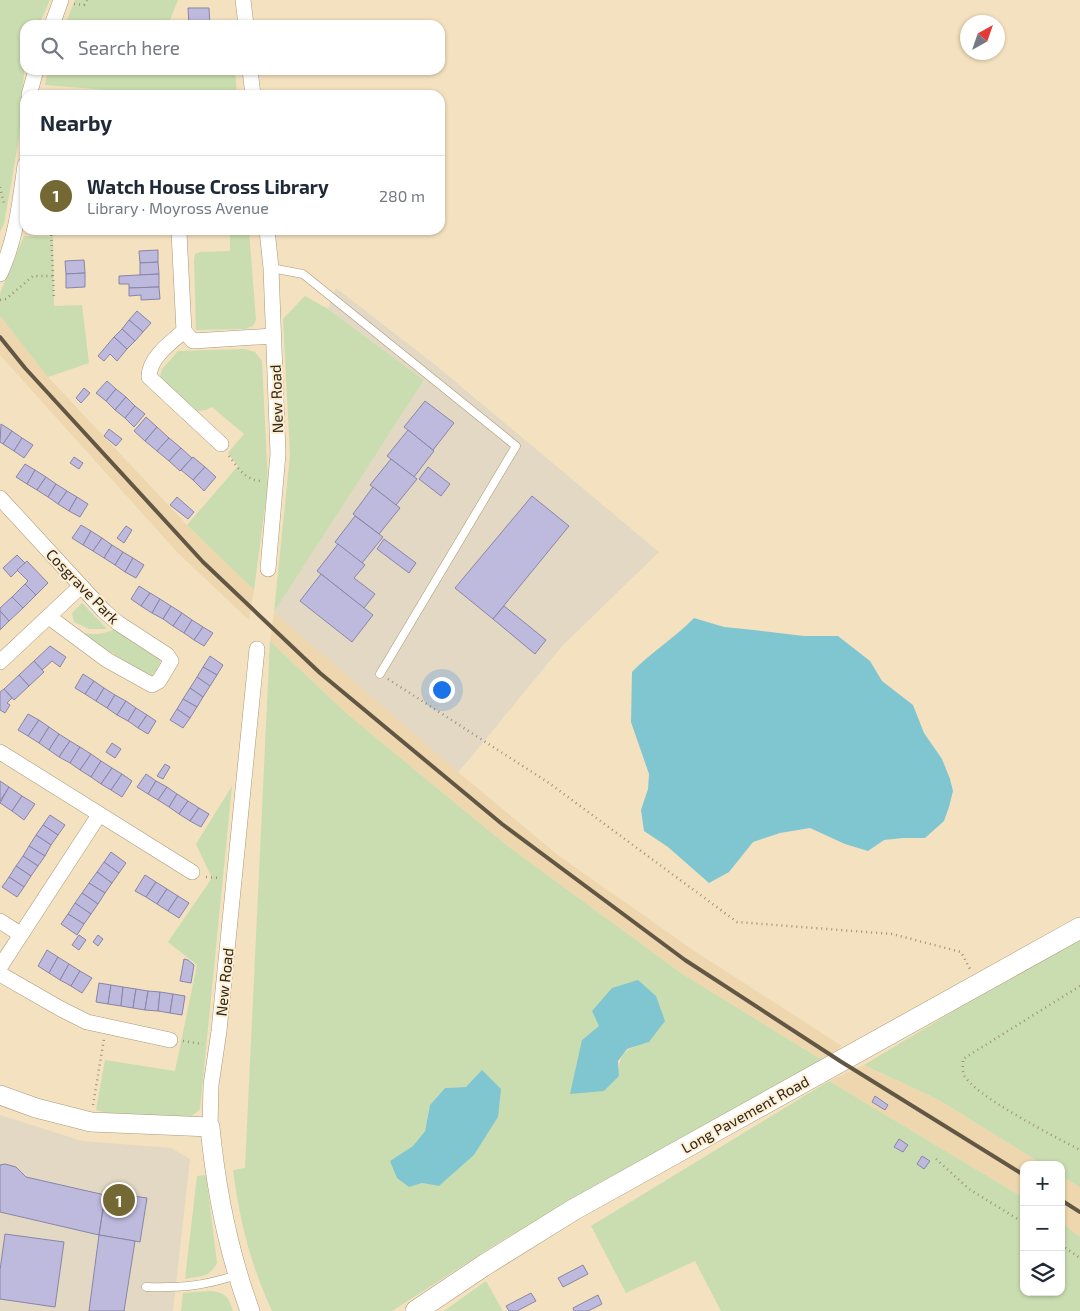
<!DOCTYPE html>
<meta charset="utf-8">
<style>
:root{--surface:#fff;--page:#f2f2f3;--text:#1f2937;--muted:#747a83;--line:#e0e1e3;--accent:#746835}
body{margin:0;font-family:"Exo 2",sans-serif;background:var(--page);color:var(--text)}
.controls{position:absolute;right:15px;bottom:15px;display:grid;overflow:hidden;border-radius:10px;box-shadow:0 1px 4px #0004}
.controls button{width:45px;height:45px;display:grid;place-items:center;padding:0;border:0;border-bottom:1px solid var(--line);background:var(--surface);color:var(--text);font:25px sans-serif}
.compass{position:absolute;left:960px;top:15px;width:45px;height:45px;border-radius:50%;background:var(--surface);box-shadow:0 1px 4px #0004;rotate:40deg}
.you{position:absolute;left:441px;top:689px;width:18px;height:18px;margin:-12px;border:4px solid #fff;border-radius:50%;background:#1a73e8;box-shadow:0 0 0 8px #1a73e833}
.badge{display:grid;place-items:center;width:32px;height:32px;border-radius:50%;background:var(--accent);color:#fff;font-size:16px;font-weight:700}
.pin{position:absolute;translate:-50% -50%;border:2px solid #fff;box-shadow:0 1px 5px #0006}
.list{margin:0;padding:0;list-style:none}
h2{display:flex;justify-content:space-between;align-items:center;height:65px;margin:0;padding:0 20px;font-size:21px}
h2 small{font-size:16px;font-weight:400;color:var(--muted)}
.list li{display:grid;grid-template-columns:32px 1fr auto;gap:15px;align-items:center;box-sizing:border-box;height:80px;padding:0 20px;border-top:1px solid var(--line)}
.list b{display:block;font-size:19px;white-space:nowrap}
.list p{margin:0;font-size:16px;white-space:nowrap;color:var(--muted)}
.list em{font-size:16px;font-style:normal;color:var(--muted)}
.icon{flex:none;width:28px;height:28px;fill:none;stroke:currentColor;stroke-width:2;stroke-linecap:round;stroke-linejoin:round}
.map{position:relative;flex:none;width:1080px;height:1311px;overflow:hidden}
.search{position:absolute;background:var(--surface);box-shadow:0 1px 4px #0004;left:20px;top:20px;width:425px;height:55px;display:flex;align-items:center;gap:12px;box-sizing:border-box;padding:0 18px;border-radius:15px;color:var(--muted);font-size:19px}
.panel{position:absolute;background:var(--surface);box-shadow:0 1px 4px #0004;left:20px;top:90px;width:425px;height:145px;border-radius:15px}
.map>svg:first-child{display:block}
</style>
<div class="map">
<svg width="1080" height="1311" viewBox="0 0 1080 1311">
<rect width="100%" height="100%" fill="#f4e1bf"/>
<g fill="#e2d8c4">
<polygon points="336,288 434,364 659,552 562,646 467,762 458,772 274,612 424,380 328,309"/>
<polygon points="0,1115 82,1141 171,1148 190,1159 173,1311 0,1311"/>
</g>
<g fill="#eed7ae">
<polygon points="0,316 48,377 187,525 254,590 249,620 177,552 0,355"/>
<polygon points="274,612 458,772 559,856 696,952 842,1046 822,1060 681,973 505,844 346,713 270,641"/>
<polygon points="864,1065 939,1100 1044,1165 1024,1165 1024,1198 829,1081"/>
<polygon points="1061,1176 1080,1187 1080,1237 1061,1222"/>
</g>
<g fill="#caddb0" fill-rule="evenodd">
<polygon points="0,0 50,0 39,25 25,25 25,59 19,138 4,224 0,232"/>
<polygon points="75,0 178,0 168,25 65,25"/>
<polygon points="48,70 235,70 237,95 166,95 45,85"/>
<polygon points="230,230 249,230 256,320 253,326 245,329 196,330 194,260 195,254 200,252 230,251"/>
<polygon points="24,236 53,237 54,306 82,305 89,363 48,377 0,316 0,293"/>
<polygon points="305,296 328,309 424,380 274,612 290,455 283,319"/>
<polygon points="244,349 255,352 262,361 268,484 254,590 187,525 238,466 228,453 244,434 212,407 206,410 197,411 160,377 162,369 178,351"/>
<polygon points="82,603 107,629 89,629 74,622 72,613"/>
<path d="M115,629L158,656L161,660L156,671L150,677L79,632C93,635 102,635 115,629Z"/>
<path d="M270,641L346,713L505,844L681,973L822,1060L506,1238L392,1311H272C250,1263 240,1222 233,1170L245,1168ZM600,1026L649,1042C627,1049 618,1051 619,1076L604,1091H590L582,1040ZM466,1087L498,1117L474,1155L439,1186L422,1183L409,1187L390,1161L413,1146L425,1130L430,1105L445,1088Z"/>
<polygon points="232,786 200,1109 186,1121 123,1117 96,1110 105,1060 175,1071 197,965 168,942 212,878 196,844"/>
<polygon points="1080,938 1080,1187 1061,1176 1061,1165 1044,1165 939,1100 864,1065 1032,964"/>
<polygon points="829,1081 1024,1198 1024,1292 1061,1292 1061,1222 1080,1237 1080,1311 721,1311 695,1261 626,1293 591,1226"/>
<path d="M206,1175L217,1263C209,1278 200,1276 185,1279L197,1176Z"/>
<polygon points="486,1281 503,1311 444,1311"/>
<path d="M211,1291C227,1293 228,1297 233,1311H181L183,1293Z"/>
</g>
<g fill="#7fc6d1">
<path d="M694,618L724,627L754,630L804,636H838L870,661L882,681L913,705L924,733L942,759L950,779L953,791L949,807L944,821L925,838H903L884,840L868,851L845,844L810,828L780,833L753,842L729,872L709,883L668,847L644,831L641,810L648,789L649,774L631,722L632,672C651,652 675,638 694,618Z"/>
<polygon points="638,980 656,996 665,1021 649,1042 627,1049 618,1061 619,1076 604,1091 570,1094 582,1040 599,1026 592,1011 612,988"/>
<polygon points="482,1070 501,1089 498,1117 474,1155 439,1186 422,1183 409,1187 397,1178 390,1161 413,1146 425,1131 430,1105 445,1088 466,1087"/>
</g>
<g fill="#bdbadd" stroke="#8985a6">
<polygon points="188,8 209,8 210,25 189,25"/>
<polygon points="158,250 158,262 140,263 139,251"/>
<polygon points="84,260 85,273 66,274 65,261"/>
<polygon points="158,262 159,274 140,275 140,263"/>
<polygon points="85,273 85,287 66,288 66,274"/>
<polygon points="159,274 159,287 129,288 129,284 119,284 119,276"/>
<polygon points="159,287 160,299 141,300 141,295 129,296 129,288"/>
<polygon points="137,311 151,323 143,332 129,320"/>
<polygon points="129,320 143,332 135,341 122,329"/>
<polygon points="122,329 135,341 127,349 114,337"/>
<polygon points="114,337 127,349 117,361 110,354 104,361 98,356"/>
<polygon points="107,381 116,389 106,401 96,393"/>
<polygon points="84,388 90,393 81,403 76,398"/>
<polygon points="116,389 126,397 115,410 106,401"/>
<polygon points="126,397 135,406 125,418 115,410"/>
<polygon points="425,401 454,423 433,450 404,427"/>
<polygon points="135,406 145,414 134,427 125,418"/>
<polygon points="146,417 157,427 145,441 134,431"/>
<polygon points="1,424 12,431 3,444 0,442"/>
<polygon points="157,427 169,438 157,451 145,441"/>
<polygon points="109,429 122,439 116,446 104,436"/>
<polygon points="408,430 434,451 414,477 387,456"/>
<polygon points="12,431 22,438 14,451 3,444"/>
<polygon points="22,438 33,445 24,458 14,451"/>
<polygon points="169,438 181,448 169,461 157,451"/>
<polygon points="181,448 192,458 180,471 169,461"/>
<polygon points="74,457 83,463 79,469 70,463"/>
<polygon points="193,457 205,467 193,480 181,470"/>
<polygon points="391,459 417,479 396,505 370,485"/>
<polygon points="25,464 35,470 27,484 16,477"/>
<polygon points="205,467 216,477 204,491 193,480"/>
<polygon points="428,467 450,484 441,496 419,479"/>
<polygon points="35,470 46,477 37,490 27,484"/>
<polygon points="46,477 56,484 48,497 37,490"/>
<polygon points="56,484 67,491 58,504 48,497"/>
<polygon points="373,487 400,508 379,534 353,514"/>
<polygon points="67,491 77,497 69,511 58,504"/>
<polygon points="532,496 569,526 493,619 455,588"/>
<polygon points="77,497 88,504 80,517 69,511"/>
<polygon points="177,497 194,512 188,519 170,505"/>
<polygon points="355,516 383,537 362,563 335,542"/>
<polygon points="81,525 91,531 83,545 72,538"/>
<polygon points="126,526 132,530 124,543 117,538"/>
<polygon points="91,531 102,538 93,551 83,545"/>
<polygon points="102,538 112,545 104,558 93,551"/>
<polygon points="384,539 416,563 409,573 377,549"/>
<polygon points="338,544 365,565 354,578 375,594 364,608 317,571"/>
<polygon points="112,545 123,552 115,565 104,558"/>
<polygon points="123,552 133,558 125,572 115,565"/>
<polygon points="17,555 25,563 11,577 3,568"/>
<polygon points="133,558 144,565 136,578 125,572"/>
<polygon points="27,561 48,583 36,595 25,584 28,581 17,570"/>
<polygon points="321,574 373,615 352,642 300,601"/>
<polygon points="25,584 36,595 23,608 12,597"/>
<polygon points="139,586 150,593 141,606 131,599"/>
<polygon points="150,593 160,599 152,613 141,606"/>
<polygon points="12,597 23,608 9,621 0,611 0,608"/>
<polygon points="160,599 171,606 163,619 152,613"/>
<polygon points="171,606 182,613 173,626 163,619"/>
<polygon points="504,606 546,640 535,654 493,619"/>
<polygon points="0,611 9,621 0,630"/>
<polygon points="182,613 192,620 184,633 173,626"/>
<polygon points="192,620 203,627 194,640 184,633"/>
<polygon points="203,627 213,633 204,646 194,640"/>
<polygon points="50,646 66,657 60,667 52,661 42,670 34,661"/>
<polygon points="210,656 223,665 217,675 203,667"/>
<polygon points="34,661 44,672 29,686 19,675"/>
<polygon points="203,667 217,675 210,686 197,677"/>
<polygon points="83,674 94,681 85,694 75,688"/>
<polygon points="19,675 29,686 14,700 4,689"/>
<polygon points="197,677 210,686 203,697 190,688"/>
<polygon points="94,681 104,688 96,701 85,694"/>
<polygon points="104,688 115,695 107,708 96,701"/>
<polygon points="190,688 203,697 197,707 183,699"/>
<polygon points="4,689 12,698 7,703 10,705 5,713 0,710 0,692"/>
<polygon points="115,695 126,701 117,715 107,708"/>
<polygon points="183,699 197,707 190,718 177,709"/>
<polygon points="126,701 136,708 128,721 117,715"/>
<polygon points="136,708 147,715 138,728 128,721"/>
<polygon points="177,709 190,718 183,728 170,720"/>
<polygon points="28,714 39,720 28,736 18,730"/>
<polygon points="147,715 156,721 148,734 138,728"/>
<polygon points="39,720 49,727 39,743 28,736"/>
<polygon points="49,727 59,734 49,750 39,743"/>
<polygon points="59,734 70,741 59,757 49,750"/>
<polygon points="70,741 80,747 70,763 59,757"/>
<polygon points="112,743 121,749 115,758 106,752"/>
<polygon points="80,747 91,754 80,770 70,763"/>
<polygon points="91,754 101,761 91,777 80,770"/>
<polygon points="101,761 112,768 101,784 91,777"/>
<polygon points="165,764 170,767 163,779 157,776"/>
<polygon points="112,768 122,774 111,790 101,784"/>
<polygon points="122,774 132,781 122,797 111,790"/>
<polygon points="146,774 156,781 148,794 137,787"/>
<polygon points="0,781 9,787 0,801"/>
<polygon points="156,781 167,787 158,800 148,794"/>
<polygon points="9,787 22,796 12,811 0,803"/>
<polygon points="167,787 177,794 169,807 158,800"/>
<polygon points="177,794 188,801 179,814 169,807"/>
<polygon points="22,796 35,804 24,820 12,811"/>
<polygon points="188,801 199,808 190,821 179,814"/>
<polygon points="199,808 209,814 201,827 190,821"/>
<polygon points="50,815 65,825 58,835 43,825"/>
<polygon points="43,825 58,835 51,845 36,835"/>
<polygon points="36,835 51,845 45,856 29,846"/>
<polygon points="29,846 45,856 38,866 23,856"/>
<polygon points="111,852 126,863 119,873 104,862"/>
<polygon points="23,856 38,866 31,876 16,866"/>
<polygon points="104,862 119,873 112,883 97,872"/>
<polygon points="16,866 31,876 24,887 9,877"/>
<polygon points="97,872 112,883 105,893 89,883"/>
<polygon points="145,875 156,882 146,897 135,891"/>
<polygon points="9,877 24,887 17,897 2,887"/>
<polygon points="156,882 167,889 157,904 146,897"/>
<polygon points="89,883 105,893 98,904 82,893"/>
<polygon points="167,889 178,896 168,911 157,904"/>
<polygon points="82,893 98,904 91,914 75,903"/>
<polygon points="178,896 189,903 179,918 168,911"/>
<polygon points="75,903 91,914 84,924 68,914"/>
<polygon points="68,914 84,924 77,935 61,924"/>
<polygon points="79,935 86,940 79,950 72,945"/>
<polygon points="98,935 103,939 98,946 93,942"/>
<polygon points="47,950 58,957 49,973 38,966"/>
<polygon points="58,957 69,964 60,980 49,973"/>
<polygon points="184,959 188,960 194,965 191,983 180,981"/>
<polygon points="69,964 80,971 71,986 60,980"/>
<polygon points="80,971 92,978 82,993 71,986"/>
<polygon points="99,983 111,985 108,1004 96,1002"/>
<polygon points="111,985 123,987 121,1006 108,1004"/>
<polygon points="123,987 136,989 133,1008 121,1006"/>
<polygon points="136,989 148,991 145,1010 133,1008"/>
<polygon points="148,991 160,992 158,1011 145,1010"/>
<polygon points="160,992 173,994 170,1013 158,1011"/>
<polygon points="173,994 185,996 182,1015 170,1013"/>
<polygon points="875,1096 888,1105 885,1110 872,1102"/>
<polygon points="899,1139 908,1145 903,1152 894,1147"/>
<polygon points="922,1156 930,1161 924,1169 917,1164"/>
<polygon points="5,1164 16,1167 26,1177 105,1195 99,1235 0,1212 0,1165"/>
<polygon points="106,1192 147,1198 140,1242 99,1235"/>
<polygon points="5,1234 64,1242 55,1307 0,1299 0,1270"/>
<polygon points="99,1235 135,1241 124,1311 89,1311"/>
<polygon points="583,1265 588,1274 563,1287 558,1278"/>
<polygon points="531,1293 536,1301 517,1311 509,1311 506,1306"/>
<polygon points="598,1295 602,1304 588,1311 574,1311 573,1308"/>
</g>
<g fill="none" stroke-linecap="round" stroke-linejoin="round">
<g stroke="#aa9877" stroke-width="9">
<g id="service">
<polyline points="271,268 303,274 516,446 380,674"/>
<path d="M146,1287C182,1288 203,1286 237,1275"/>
</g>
</g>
<g stroke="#aa9877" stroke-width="16">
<g id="minor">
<polyline points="243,0 246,25"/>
<polyline points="52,25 61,0"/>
<polyline points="250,70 253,95"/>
<polyline points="29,95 36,70"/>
<polyline points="267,230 271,268 278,454 268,569"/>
<polyline points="179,232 184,331 193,341 273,336"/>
<path d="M0,274C16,240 20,202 25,165"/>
<path d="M184,331C170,343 149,358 149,377L221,444"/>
<polyline points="0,498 104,611 118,623 167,655 171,661 159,681 152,685 107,660 49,617"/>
<polyline points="0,662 81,586"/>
<polyline points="0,752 192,872"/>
<polyline points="0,921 20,934"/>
<polyline points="0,967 99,815"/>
<polyline points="0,974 61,1009 87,1022 170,1040"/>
<polyline points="210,1127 211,1085 219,1031 257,649"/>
</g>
</g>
<g stroke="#aa9877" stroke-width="20">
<path id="tertiary" d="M0,1095L36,1108L91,1122L210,1127C216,1190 228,1251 250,1311"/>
</g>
<g stroke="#aa9877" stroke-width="22">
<polyline id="secondary" points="416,1311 483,1266 573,1210 1080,928"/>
</g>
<g stroke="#9f9178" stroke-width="2.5" stroke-dasharray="1 4" stroke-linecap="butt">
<polyline points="74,4 84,5 87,0"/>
<polyline points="0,187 4,204"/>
<polyline points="51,230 54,300"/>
<polyline points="0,300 6,299 33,276 53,276"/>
<path d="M229,456C237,467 246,481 262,481"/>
<polyline points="388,679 549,783 737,922 892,934 961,952 970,969"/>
<polyline points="206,877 220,878"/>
<path d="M1080,986L963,1059C963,1064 962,1070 964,1075C973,1095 1057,1138 1080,1150"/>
<polyline points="183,1041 203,1044"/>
<polyline points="93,1105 104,1039"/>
<polyline points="936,1159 969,1189 1024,1223"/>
<polyline points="1061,1245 1080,1258"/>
</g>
<use href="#service" stroke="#fff" stroke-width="8"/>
<use href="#minor" stroke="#fff" stroke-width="15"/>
<use href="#tertiary" stroke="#fff" stroke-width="19"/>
<use href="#secondary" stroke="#fff" stroke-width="21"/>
<g stroke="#625744" stroke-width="4">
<polyline points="0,337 25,368 203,562 320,673 502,824 685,960 840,1061 1024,1175"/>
<polyline points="1061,1200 1080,1212"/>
</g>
</g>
<g text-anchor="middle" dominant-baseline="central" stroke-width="4" stroke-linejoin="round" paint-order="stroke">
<g font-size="15" fill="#2e2619" stroke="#feeed3">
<text transform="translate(276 399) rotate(-92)">New Road</text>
<text transform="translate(83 586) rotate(46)">Cosgrave Park</text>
<text transform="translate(224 982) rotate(-84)">New Road</text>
<text transform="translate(745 1114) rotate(-29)">Long Pavement Road</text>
</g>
</g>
</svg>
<div class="controls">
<button>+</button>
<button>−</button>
<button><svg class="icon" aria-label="layers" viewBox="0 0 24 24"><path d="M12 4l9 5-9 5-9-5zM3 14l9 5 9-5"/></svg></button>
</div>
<svg class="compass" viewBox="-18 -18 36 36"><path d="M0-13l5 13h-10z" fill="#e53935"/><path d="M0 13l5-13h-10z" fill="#747a83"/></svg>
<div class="you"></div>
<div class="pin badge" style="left:119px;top:1200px">1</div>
<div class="search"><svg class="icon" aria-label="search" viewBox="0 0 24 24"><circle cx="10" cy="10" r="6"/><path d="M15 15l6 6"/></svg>Search here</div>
<section class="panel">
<h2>Nearby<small></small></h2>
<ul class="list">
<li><span class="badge">1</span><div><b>Watch House Cross Library</b><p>Library · Moyross Avenue</p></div><em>280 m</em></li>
</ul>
</section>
</div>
